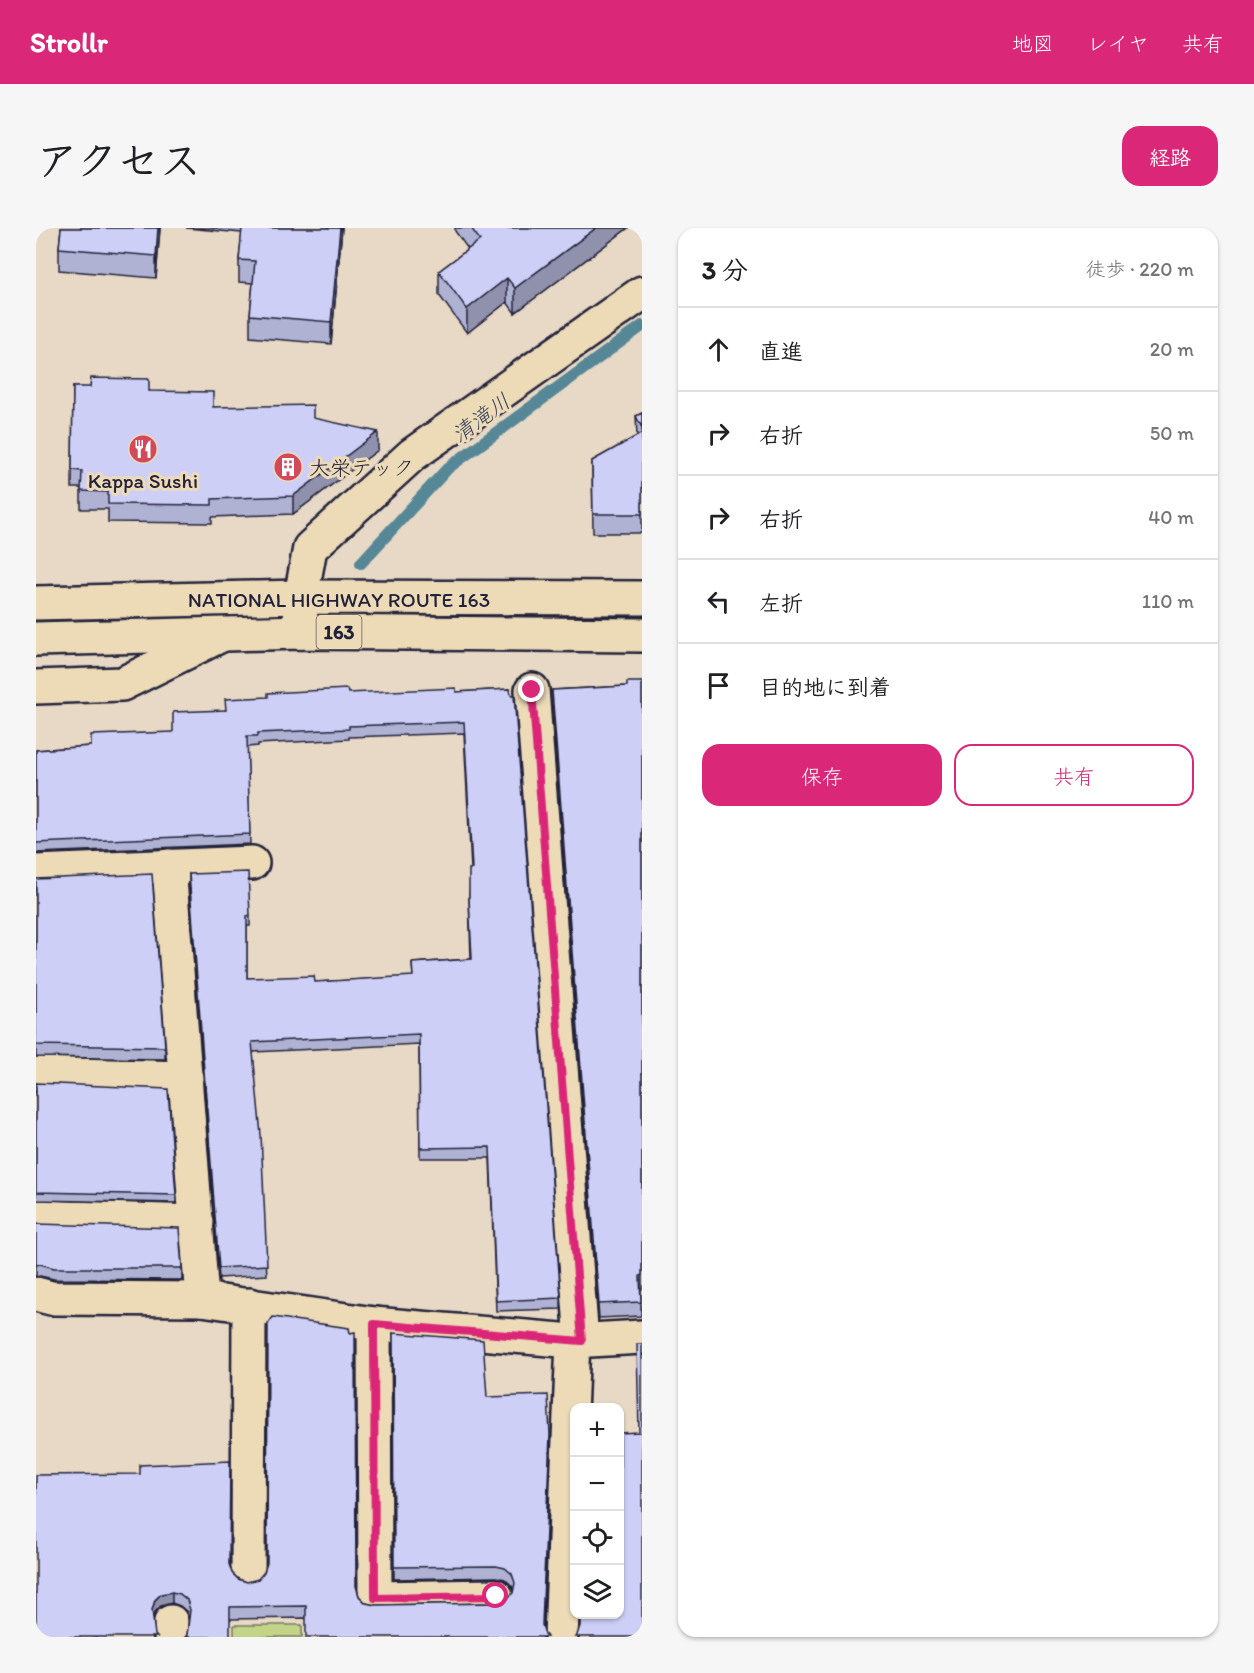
<!DOCTYPE html>
<html lang="ja">
<meta charset="utf-8">
<style>
:root{--surface:#fff;--page:#f6f6f6;--text:#202124;--muted:#757577;--line:#e0e0e0;--accent:#db2777}
body{margin:0;font-family:Itim,"Klee One",sans-serif;background:var(--page);color:var(--text)}
.controls{position:absolute;right:18px;bottom:18px;display:grid;overflow:hidden;border-radius:12px;box-shadow:0 2px 4px #0004}
.controls button{width:54px;height:54px;display:grid;place-items:center;padding:0;border:0;border-bottom:2px solid var(--line);background:var(--surface);color:var(--text);font:30px sans-serif}
.stop{position:absolute;width:18px;height:18px;margin:-14px;border:4px solid #db2777;border-radius:50%;background:#fff}
.stop.end{background:#db2777;border-color:#fff;box-shadow:0 2px 6px #0008}
.list{margin:0;padding:0;list-style:none}
h2{display:flex;justify-content:space-between;align-items:center;height:78px;margin:0;padding:0 24px;font-size:26px}
h2 small{font-size:20px;font-weight:400;color:var(--muted)}
.list li{display:grid;grid-template-columns:39px 1fr auto;gap:18px;align-items:center;box-sizing:border-box;height:84px;padding:0 24px;border-top:2px solid var(--line)}
.list b{display:block;font-size:22px;white-space:nowrap}
.list em{font-size:20px;font-style:normal;color:var(--muted)}
.actions{display:flex;gap:12px;padding:18px 24px}
.actions a{flex:1;padding:14px 0;border:2px solid var(--accent);border-radius:18px;text-align:center;font-size:21px;color:var(--accent)}
.actions .main{background:var(--accent);color:#fff}
.icon{flex:none;width:33px;height:33px;fill:none;stroke:currentColor;stroke-width:2;stroke-linecap:round;stroke-linejoin:round}
.map{position:relative;flex:none;width:606px;height:1409px;overflow:hidden;border-radius:18px}
header{display:flex;align-items:center;gap:36px;box-sizing:border-box;height:84px;padding:0 30px;background:var(--accent);color:#fff}
header strong{font-size:28px}
nav{display:flex;gap:33px;margin-inline-start:auto;font-size:21px}
.intro{display:flex;align-items:center;justify-content:space-between;box-sizing:border-box;height:144px;padding:0 36px}
h1{margin:0;font-size:42px}
.button{padding:15px 27px;border-radius:18px;background:var(--accent);color:#fff;font-size:21px;font-weight:700}
main{display:flex;gap:36px;padding:0 36px}
aside{flex:1;background:var(--surface);border-radius:18px;box-shadow:0 2px 4px #0004}
.map>svg:first-child{display:block}
</style>
<header>
<strong>Strollr</strong>
<nav><a>地図</a><a>レイヤ</a><a>共有</a></nav>
</header>
<div class="intro"><h1>アクセス</h1><a class="button">経路</a></div>
<main>
<div class="map">
<svg width="606" height="1409" viewBox="0 0 606 1409">
<rect width="100%" height="100%" fill="#e7d9c5"/>
<filter id="ink" filterUnits="userSpaceOnUse"><feTurbulence type="fractalNoise" baseFrequency=".0167" numOctaves="2"/><feDisplacementMap in="SourceGraphic" scale="12" xChannelSelector="R" yChannelSelector="G"/><feConvolveMatrix kernelMatrix="1 2 1 2 8 2 1 2 1" color-interpolation-filters="sRGB"/></filter>
<g filter="url(#ink)">
<rect fill="#c3d488" stroke="#727b62" stroke-width="1.5" x="198" y="1397" width="68" height="12"/>
<g fill="none" stroke-linecap="round" stroke-linejoin="round">
<polyline stroke="#578797" stroke-width="12" points="325,335 412,240 606,98"/>
<g stroke="#22223b" stroke-width="38">
<g id="minor">
<polyline points="264,404 265,369 274,320 376,227 606,65"/>
<polyline points="0,459 86,456 185,407"/>
<polyline points="496,462 546,1113"/>
<polyline points="133,638 166,1071"/>
<polyline points="0,644 216,635"/>
<polyline points="0,846 150,850"/>
<polyline points="0,989 161,994"/>
<polyline points="0,1066 15,1070 166,1071 338,1096 537,1113 606,1109"/>
<polyline points="338,1096 339,1370 460,1368"/>
<polyline points="212,1347 213,1077"/>
<polyline points="135,1394 135,1409"/>
<polyline points="525,1409 537,1113"/>
</g>
</g>
<g stroke="#22223b" stroke-width="38">
<g id="highway">
<polyline points="0,375 265,369 606,370"/>
<polyline points="0,411 264,404 606,407"/>
</g>
</g>
<use href="#minor" stroke="#eddbb8" stroke-width="33"/>
<use href="#highway" stroke="#eddbb8" stroke-width="33"/>
</g>
<g fill="#b0b2d4" stroke="#22223b" stroke-width="1.5">
<polygon points="25,0 124,0 120,50 23,42 23,20"/>
<polygon points="150,0 306,0 295,116 214,109 214,87 217,55 203,54 203,32 206,5"/>
<polygon points="419,0 592,0 479,85 471,74 431,105 403,67 403,43 432,21 419,3"/>
<polygon points="37,159 113,163 177,179 277,190 342,222 257,286 176,289 176,295 72,294 72,281 45,281 45,260 36,260"/>
<polygon points="606,185 606,305 557,305 556,233 601,208 600,188"/>
<polygon points="606,454 606,1061 605,1061 605,1088 563,1090 516,475 516,462 591,458"/>
<polygon points="474,461 525,1070 525,1081 460,1083 454,930 384,930 383,816 217,824 231,1047 183,1050 153,656 153,646 214,687 214,698 211,698 211,750 279,754 377,749 376,735 435,731 433,670 435,641 428,505 313,509 313,511 222,516 222,518 211,519 214,616 0,625 0,522 55,518 137,504 189,482 312,465 420,464"/>
<polygon points="0,651 129,819 129,831 0,829"/>
<polygon points="0,855 140,967 140,975 0,972"/>
<polygon points="0,996 146,1040 146,1052 18,1051 4,1048 0,1049"/>
<polygon points="357,1105 451,1169 514,1219 507,1398 270,1390 194,1391 151,1407 153,1391 151,1384 144,1378 136,1375 125,1378 119,1384 117,1390 0,1409 193,1336 196,1345 202,1351 211,1354 320,1358 323,1368 330,1375 339,1377 460,1375 470,1372 477,1365 477,1362 476,1358 469,1351 460,1349 358,1351"/>
</g>
<g fill="#9091ad" stroke="#22223b" stroke-width="1.5">
<polygon points="122,0 124,0 120,50 120,28"/>
<polygon points="304,0 306,0 295,116 295,94"/>
<polygon points="560,0 592,0 479,85 479,60"/>
<polygon points="471,50 471,74 431,105 431,81"/>
<polygon points="342,204 342,222 257,286 257,268"/>
<polygon points="136,1364 136,1375 125,1378 119,1384 116,1393 116,1382 119,1372 125,1366"/>
</g>
<g fill="#cdcff7" stroke="#22223b" stroke-width="1.5">
<polygon points="25,0 122,0 120,28 23,20"/>
<polygon points="206,0 304,0 295,94 214,87 219,33 203,32"/>
<polygon points="435,0 560,0 479,60 471,50 431,81 403,43 444,12"/>
<polygon points="55,150 113,151 113,163 177,164 177,179 277,177 277,190 342,204 257,268 176,271 176,277 72,276 72,264 45,263 46,243 36,242 37,159 54,159"/>
<polygon points="606,185 606,200 600,188"/>
<polygon points="606,205 606,286 557,286 556,233"/>
<polygon points="591,454 606,454 606,1047 604,1048 605,1074 563,1076 516,462 591,458"/>
<polygon points="420,460 420,464 474,461 475,467 478,467 525,1070 460,1073 454,919 384,920 383,806 216,814 225,907 231,1037 183,1040 153,646 212,644 214,687 211,688 211,750 278,748 279,754 377,748 376,735 436,731 433,670 433,641 436,641 428,494 313,498 313,501 222,505 222,508 211,508 214,606 0,615 0,522 55,518 55,507 137,504 137,484 190,482 189,471 232,469 232,465 311,461 312,465"/>
<polygon points="116,646 129,819 0,817 0,651"/>
<polygon points="0,855 132,861 140,967 0,964"/>
<polygon points="0,996 143,1000 146,1040 18,1040 4,1036 0,1037"/>
<polygon points="237,1089 313,1100 314,1105 319,1104 320,1358 323,1368 330,1375 339,1377 460,1375 470,1372 477,1365 479,1355 476,1346 469,1340 460,1338 358,1339 357,1105 447,1112 451,1169 512,1167 514,1207 506,1397 509,1406 511,1409 270,1409 270,1378 194,1379 194,1409 149,1409 151,1407 154,1382 151,1372 144,1366 136,1364 125,1366 119,1372 116,1382 119,1407 121,1409 0,1409 0,1247 104,1246 104,1237 194,1233 193,1336 196,1345 202,1351 211,1354 222,1351 228,1344 231,1335 232,1096"/>
<polygon points="601,1116 606,1116 606,1409 539,1409 541,1407 544,1398 544,1386 584,1386 584,1205 603,1204"/>
</g>
</g>
<g fill="none" stroke-linecap="round" stroke-linejoin="round" filter="url(#ink)">
<polyline stroke="#db2777" stroke-width="8" points="460,1368 339,1370 338,1096 546,1113 496,462"/>
</g>
<defs>
<g id="restaurant-disc" transform="scale(1.5)"><circle r="9.5" fill="#d1495b" stroke="#eddbb8"/><path d="M-5-6h1v4h1v-4h1v4h1v-4h1v5L-1.5 .5V6h-2V.5L-5-1ZM5-6V6H3V1.5H1.5Q1.5-4 5-6Z" fill="#fff"/></g>
<g id="building-disc" transform="scale(1.5)"><circle r="9.5" fill="#d1495b" stroke="#eddbb8"/><path d="M-4-6H4V6H1V3H-1V6H-4ZM-2.5-4.3h1.7v1.8h-1.7ZM.8-4.3h1.7v1.8H.8ZM-2.5-1h1.7V.8h-1.7ZM.8-1h1.7V.8H.8Z" fill="#fff"/></g>
</defs>
<g fill-rule="evenodd">
<use href="#restaurant-disc" x="107" y="221"/>
<use href="#building-disc" x="252" y="239"/>
</g>
<g text-anchor="middle" dominant-baseline="central" stroke-width="6" stroke-linejoin="round" paint-order="stroke">
<rect fill="#eddbb8" stroke="#5f5a60" stroke-width="1.5" x="280.5" y="387" width="45" height="34" rx="4.5"/>
<g font-size="20" font-weight="bold" fill="#22223b">
<text x="303" y="404">163</text>
</g>
<g font-size="21" fill="#22223b" stroke="#eddbb8" text-anchor="start">
<text x="273" y="239">大栄テック</text>
<text x="107" y="252" text-anchor="middle">Kappa Sushi</text>
</g>
<g font-size="21" fill="#22223b" stroke="#eddbb8">
<text x="303" y="371">NATIONAL HIGHWAY ROUTE 163</text>
</g>
<g font-size="22" font-style="italic" fill="#34445a" stroke="#eddbb8">
<text transform="translate(445 190) rotate(-36)">清滝川</text>
</g>
</g>
</svg>
<div class="controls">
<button>+</button>
<button>−</button>
<button><svg class="icon" aria-label="locate" viewBox="0 0 24 24"><circle cx="12" cy="12" r="6"/><path d="M12 2v4M12 18v4M2 12h4M18 12h4"/></svg></button>
<button><svg class="icon" aria-label="layers" viewBox="0 0 24 24"><path d="M12 4l9 5-9 5-9-5zM3 14l9 5 9-5"/></svg></button>
</div>
<div class="stop" style="left:460px;top:1368px"></div>
<div class="stop end" style="left:496px;top:462px"></div>
</div>
<aside>
<h2>3 分<small>徒歩 · 220 m</small></h2>
<ul class="list">
<li><svg class="icon" aria-label="ahead" viewBox="0 0 24 24"><path d="M12 20V5M6 11l6-6 6 6"/></svg><div><b>直進</b></div><em>20 m</em></li>
<li><svg class="icon" aria-label="right" viewBox="0 0 24 24"><path d="M7 20v-9h11M14 6l5 5-5 5"/></svg><div><b>右折</b></div><em>50 m</em></li>
<li><svg class="icon" aria-label="right" viewBox="0 0 24 24"><path d="M7 20v-9h11M14 6l5 5-5 5"/></svg><div><b>右折</b></div><em>40 m</em></li>
<li><svg class="icon" aria-label="left" viewBox="0 0 24 24"><path d="M17 20v-9H6M10 6l-5 5 5 5"/></svg><div><b>左折</b></div><em>110 m</em></li>
<li><svg class="icon" aria-label="arrive" viewBox="0 0 24 24"><path d="M6 21V4h12l-3 4 3 4H6"/></svg><div><b>目的地に到着</b></div></li>
</ul>
<div class="actions"><a class="main">保存</a><a>共有</a></div>
</aside>
</main>
